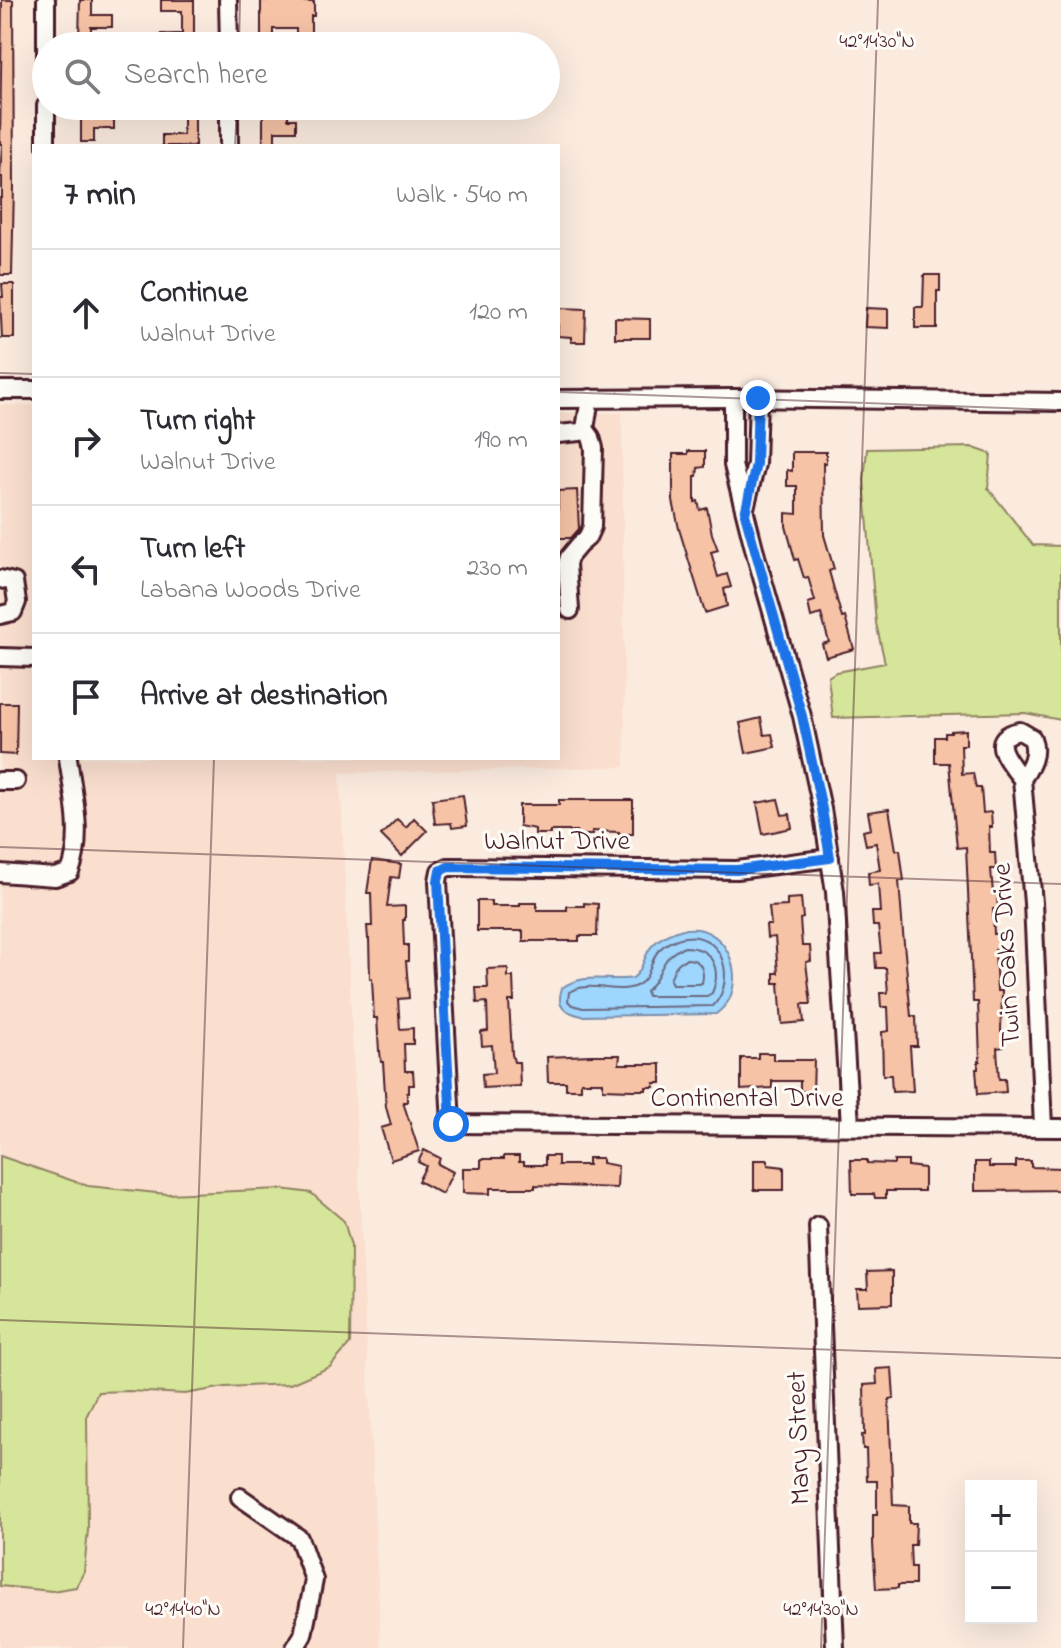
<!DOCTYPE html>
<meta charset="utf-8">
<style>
:root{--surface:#fff;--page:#f7f7f7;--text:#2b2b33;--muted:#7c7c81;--line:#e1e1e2}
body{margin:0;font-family:"Indie Flower",sans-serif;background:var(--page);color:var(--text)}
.controls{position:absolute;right:24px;bottom:24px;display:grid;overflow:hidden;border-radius:0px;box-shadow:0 8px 32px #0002}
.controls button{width:72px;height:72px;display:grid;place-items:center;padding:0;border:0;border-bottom:2px solid var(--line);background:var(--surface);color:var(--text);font:40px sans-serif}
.stop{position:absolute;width:24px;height:24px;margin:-18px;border:6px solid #1a73e8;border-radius:50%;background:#fff}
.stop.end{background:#1a73e8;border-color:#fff;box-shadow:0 2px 8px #0008}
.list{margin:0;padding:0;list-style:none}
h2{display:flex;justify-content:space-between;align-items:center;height:104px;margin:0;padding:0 32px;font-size:34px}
h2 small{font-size:26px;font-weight:400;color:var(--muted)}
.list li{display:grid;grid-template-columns:52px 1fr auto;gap:24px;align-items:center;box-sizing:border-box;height:128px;padding:0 32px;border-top:2px solid var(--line)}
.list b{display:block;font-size:30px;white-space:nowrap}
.list p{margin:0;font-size:26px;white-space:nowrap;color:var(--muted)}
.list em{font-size:26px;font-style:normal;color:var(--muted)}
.icon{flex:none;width:44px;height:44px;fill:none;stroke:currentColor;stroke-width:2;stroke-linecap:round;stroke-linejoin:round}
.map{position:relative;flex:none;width:1061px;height:1648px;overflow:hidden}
.search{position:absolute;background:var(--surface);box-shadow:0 8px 32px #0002;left:32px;top:32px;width:528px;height:88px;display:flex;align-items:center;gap:20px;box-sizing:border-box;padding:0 28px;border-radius:44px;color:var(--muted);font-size:30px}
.panel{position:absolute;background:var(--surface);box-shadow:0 8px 32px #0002;left:32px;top:144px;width:528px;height:616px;border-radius:0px}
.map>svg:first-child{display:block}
</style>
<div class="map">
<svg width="1061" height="1648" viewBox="0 0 1061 1648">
<rect width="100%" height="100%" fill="#fbebdf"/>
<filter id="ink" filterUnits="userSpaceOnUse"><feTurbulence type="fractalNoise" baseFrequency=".0125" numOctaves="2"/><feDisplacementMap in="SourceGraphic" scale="16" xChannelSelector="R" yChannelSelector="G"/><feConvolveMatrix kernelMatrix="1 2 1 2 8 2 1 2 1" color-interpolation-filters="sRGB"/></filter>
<g filter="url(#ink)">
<polygon fill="#fadfce" points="0,405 34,405 34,758 558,758 558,413 622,413 625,767 340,773 381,1648 0,1648"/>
<g fill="#d5e599" stroke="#908262" stroke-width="2">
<polygon points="971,447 991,454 988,488 1033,545 1061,546 1061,720 1025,713 833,718 828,677 836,672 885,663 876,623 864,480 867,449"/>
<polygon points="0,1156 88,1186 167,1194 282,1189 311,1193 344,1221 351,1246 350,1344 330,1367 290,1384 225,1387 185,1394 128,1391 98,1392 87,1415 88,1530 84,1572 76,1587 52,1591 0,1586"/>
</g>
<path fill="#9ed6fe" stroke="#7c8daa" stroke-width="2" d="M683,929C689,929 696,928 702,930C730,939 741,974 729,1000C726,1005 721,1010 716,1014L582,1016C565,1012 555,1008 562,988C583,972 609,982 633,978C641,971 642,965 646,956C652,940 668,933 683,929Z"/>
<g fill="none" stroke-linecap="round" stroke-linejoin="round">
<g stroke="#6c687f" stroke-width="2">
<path d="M684,937C689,937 693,936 697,937C728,944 733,986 713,1006L583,1008L572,1005L568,1001L569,992C591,979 618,996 638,985C649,979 649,968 654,958C659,946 672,940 684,937Z"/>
<path d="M685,947C712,947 722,969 712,993L707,996H647L646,991C664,975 659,955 685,947Z"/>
<path d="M687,959C701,959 705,970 702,983L699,984H672L670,980C674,970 675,962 687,959Z"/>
</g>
</g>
<g fill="#f6c3a6" stroke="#4a1f2b" stroke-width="2">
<polygon points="2,0 13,0 14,186 12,275 0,275 0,198 2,198 2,177 0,177 2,144 0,144"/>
<polygon points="80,0 92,0 92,15 112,15 112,27 91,27 91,40 79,40"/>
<polygon points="161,0 194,0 194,46 161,46 161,34 182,34 182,11 161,11"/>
<polygon points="261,0 314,2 314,16 311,16 311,46 296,46 296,29 273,29 273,42 261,42"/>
<polygon points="81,106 92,106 92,117 114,117 114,129 94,129 94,142 81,142"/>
<polygon points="183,106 195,106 195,146 162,146 162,135 183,135"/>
<polygon points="263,106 288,106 288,119 296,119 296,131 275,131 275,144 263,144"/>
<polygon points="924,275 940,275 940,291 937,291 937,328 915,328 915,307 923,307"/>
<polygon points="2,284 14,284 14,338 2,338 0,297 3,297"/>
<polygon points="558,308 586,309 585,342 571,342 571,337 558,336"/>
<polygon points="866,308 888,309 888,328 865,327"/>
<polygon points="615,318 650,319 650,338 615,338"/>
<polygon points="688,451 705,451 705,467 698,468 697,476 695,476 695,502 698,501 700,510 707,508 712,534 718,550 711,552 718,577 727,574 731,587 724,589 727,606 705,613 679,529 673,501 673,454 688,454"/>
<polygon points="792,452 826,452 826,463 823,463 824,535 834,569 829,571 842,618 845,617 854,649 826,657 822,644 829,642 821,614 811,617 808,603 815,601 808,577 804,578 798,559 795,560 786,526 786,513 797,514 797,486 787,486 787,470 792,471"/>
<polygon points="577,490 579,529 571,538 558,538 558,491"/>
<polygon points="0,703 17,703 16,755 0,754"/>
<polygon points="761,718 764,735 772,734 775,747 746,753 740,723"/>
<polygon points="966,730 966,745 961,745 962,774 973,773 976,788 981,788 983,813 991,812 992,827 989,827 990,853 995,853 996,869 991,869 993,893 997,893 998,909 993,909 994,934 999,934 1000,950 995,950 997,991 1002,991 1001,1032 1004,1032 1004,1047 997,1048 999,1079 1005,1079 1006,1092 978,1094 976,1069 978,1069 978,1061 980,1061 978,1002 973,1002 966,847 957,848 949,763 935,763 935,737 945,737 945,733 951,733 951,731"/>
<polygon points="463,795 467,826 452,828 451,823 435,824 432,799"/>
<polygon points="778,799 782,815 790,814 792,828 763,834 757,803"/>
<polygon points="559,800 633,800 633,834 619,834 619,832 592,831 592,835 577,835 577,831 550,831 550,834 535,834 535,829 519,826 519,805 559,805"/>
<polygon points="889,809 896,850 900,850 904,881 899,881 903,933 911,1016 916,1016 917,1046 910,1046 913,1091 892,1092 891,1075 883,1075 882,1032 889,1031 888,1007 881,1007 880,993 888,993 886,968 876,968 875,953 881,953 878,926 873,926 872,912 880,912 878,884 869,885 868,872 880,870 876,843 866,845 863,831 871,829 868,812"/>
<polygon points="414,818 427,831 402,856 381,835 397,819 406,827"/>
<polygon points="372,860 401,864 399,878 391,877 387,907 405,906 405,920 403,920 404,945 408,945 408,961 406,961 409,998 398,999 400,1029 413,1028 413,1044 404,1044 405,1071 413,1071 414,1085 409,1085 409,1093 407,1093 407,1102 403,1102 419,1151 391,1160 381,1128 391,1125 386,1107 383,1062 381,1062 380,1051 379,1051 377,1018 374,1018 372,979 370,979 369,939 368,939 367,926 372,926 371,893 367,893"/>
<polygon points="801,898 803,918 800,919 802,946 810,946 811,961 806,962 811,1004 802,1004 804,1022 782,1024 779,983 774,983 774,973 778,973 775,937 767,938 766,925 771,925 769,907 787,906 787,899"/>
<polygon points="477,901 491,901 491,906 520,906 520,903 537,903 537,910 567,910 567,906 584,906 584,903 598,904 597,936 579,936 579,941 523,941 523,931 477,931"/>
<polygon points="508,968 508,977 513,977 514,1001 509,1001 512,1054 514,1062 519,1062 520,1086 483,1088 482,1074 494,1073 492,1045 482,1046 481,1032 488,1031 487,1002 477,1003 476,988 488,988 487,969"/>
<polygon points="758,1053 773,1053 773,1060 814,1060 813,1092 800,1091 800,1081 772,1081 772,1088 741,1090 741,1058 758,1058"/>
<polygon points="591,1055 620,1055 619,1064 661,1064 661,1083 654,1083 655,1087 646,1087 646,1090 631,1090 603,1089 603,1082 581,1082 581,1089 566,1089 566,1082 548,1082 547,1057"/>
<polygon points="424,1150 440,1158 438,1164 453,1172 442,1194 418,1181 426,1166 418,1162"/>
<polygon points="504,1156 519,1156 519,1162 524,1162 524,1165 545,1165 545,1156 558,1156 558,1165 588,1165 588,1158 602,1158 602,1163 618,1166 617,1188 535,1185 535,1188 490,1188 490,1194 463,1193 463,1168 481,1168 481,1159 504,1159"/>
<polygon points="754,1160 768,1160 768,1165 784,1167 784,1190 754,1190"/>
<polygon points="851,1160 867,1160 867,1163 894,1164 894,1161 908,1161 908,1166 924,1168 924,1191 886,1191 886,1198 875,1198 874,1194 852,1194"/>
<polygon points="1016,1161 1031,1161 1031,1167 1061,1168 1061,1190 975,1191 975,1162 989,1162 989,1167 1016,1167"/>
<polygon points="892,1271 892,1304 858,1305 857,1289 868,1289 867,1272"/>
<polygon points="892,1368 894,1398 889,1399 893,1505 909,1506 909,1523 916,1523 915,1545 910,1545 911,1567 915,1567 915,1585 898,1585 898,1588 876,1589 873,1544 873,1515 877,1515 877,1481 867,1481 866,1449 863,1449 862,1435 865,1435 864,1385 877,1384 876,1369"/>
</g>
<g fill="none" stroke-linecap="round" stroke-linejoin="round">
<g stroke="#4a1f2b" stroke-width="22">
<g id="minor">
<polyline points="46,0 46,80"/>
<polyline points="228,0 229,46"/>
<polyline points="46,106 46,146"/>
<polyline points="229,106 229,146"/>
<polyline points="0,390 34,390"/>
<polyline points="733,398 733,465 756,556 802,716 822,809 835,892 850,1125"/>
<polyline points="558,399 733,398 1061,402"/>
<polyline points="558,434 580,432 585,429 590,398"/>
<polyline points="745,508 756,464 758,398"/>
<polyline points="0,579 14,582 17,602 13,612 0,615"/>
<polyline points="570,610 567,564 569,557 579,545 587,538 592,527 594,448 591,437 585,429"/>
<polyline points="0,657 34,658"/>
<path d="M1022,779C1011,765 984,737 1020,731L1032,738C1038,754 1031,766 1022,779L1033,903L1043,1127"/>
<polyline points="0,781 16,781"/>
<polyline points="830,858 737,870 456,867 448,867 440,871 438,881 451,1124 1061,1128"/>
<path d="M0,873L55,877L70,872C84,837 73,794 68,758"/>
<polyline points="818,1226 835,1648"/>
<polyline points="240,1497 299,1538 314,1580 303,1635 295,1648"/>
</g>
</g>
<use href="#minor" stroke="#fdfcf7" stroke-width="16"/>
</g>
</g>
<g fill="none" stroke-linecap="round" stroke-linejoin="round" filter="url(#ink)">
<polyline stroke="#1a73e8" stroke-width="10" points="451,1124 438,881 440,871 448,867 737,870 830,858 822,809 802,716 745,514 756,464 758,398"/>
</g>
<path fill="none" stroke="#4a1f2b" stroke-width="2" stroke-opacity="0.45" d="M239,46L240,0M235,146L237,106M0,373L34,374M558,392L1061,410M0,847L1061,884M0,1320L1061,1358M183,1648L214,758M821,1648L878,0"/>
<g text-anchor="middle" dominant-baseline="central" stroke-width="6" stroke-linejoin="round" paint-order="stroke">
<g font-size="28" fill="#4a1f2b" stroke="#fdfcf7">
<text x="557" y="842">Walnut Drive</text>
<text transform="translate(1008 955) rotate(-93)">Twin Oaks Drive</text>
<text x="747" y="1099">Continental Drive</text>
<text transform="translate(800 1438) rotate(-92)">Mary Street</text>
</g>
</g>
<g font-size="20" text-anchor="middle" fill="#4a1f2b" stroke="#fdfcf7" stroke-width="6" stroke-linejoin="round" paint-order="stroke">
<text x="877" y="47">42°14'30"N</text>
<text x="183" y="1615">42°14'40"N</text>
<text x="821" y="1615">42°14'30"N</text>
</g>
</svg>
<div class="controls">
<button>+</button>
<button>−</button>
</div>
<div class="stop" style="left:451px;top:1124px"></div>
<div class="stop end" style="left:758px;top:398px"></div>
<div class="search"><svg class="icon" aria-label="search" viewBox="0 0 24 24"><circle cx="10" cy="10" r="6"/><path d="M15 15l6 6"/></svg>Search here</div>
<section class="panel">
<h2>7 min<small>Walk · 540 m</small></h2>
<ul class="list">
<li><svg class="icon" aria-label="ahead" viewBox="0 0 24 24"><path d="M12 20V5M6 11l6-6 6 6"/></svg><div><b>Continue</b><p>Walnut Drive</p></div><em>120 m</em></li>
<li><svg class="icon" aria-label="right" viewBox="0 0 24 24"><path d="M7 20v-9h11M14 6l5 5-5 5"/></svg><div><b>Turn right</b><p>Walnut Drive</p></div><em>190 m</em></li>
<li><svg class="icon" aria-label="left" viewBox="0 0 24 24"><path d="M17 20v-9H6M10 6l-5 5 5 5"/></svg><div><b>Turn left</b><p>Labana Woods Drive</p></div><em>230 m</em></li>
<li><svg class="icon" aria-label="arrive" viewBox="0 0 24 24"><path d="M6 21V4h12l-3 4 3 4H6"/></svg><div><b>Arrive at destination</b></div></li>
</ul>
</section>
</div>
